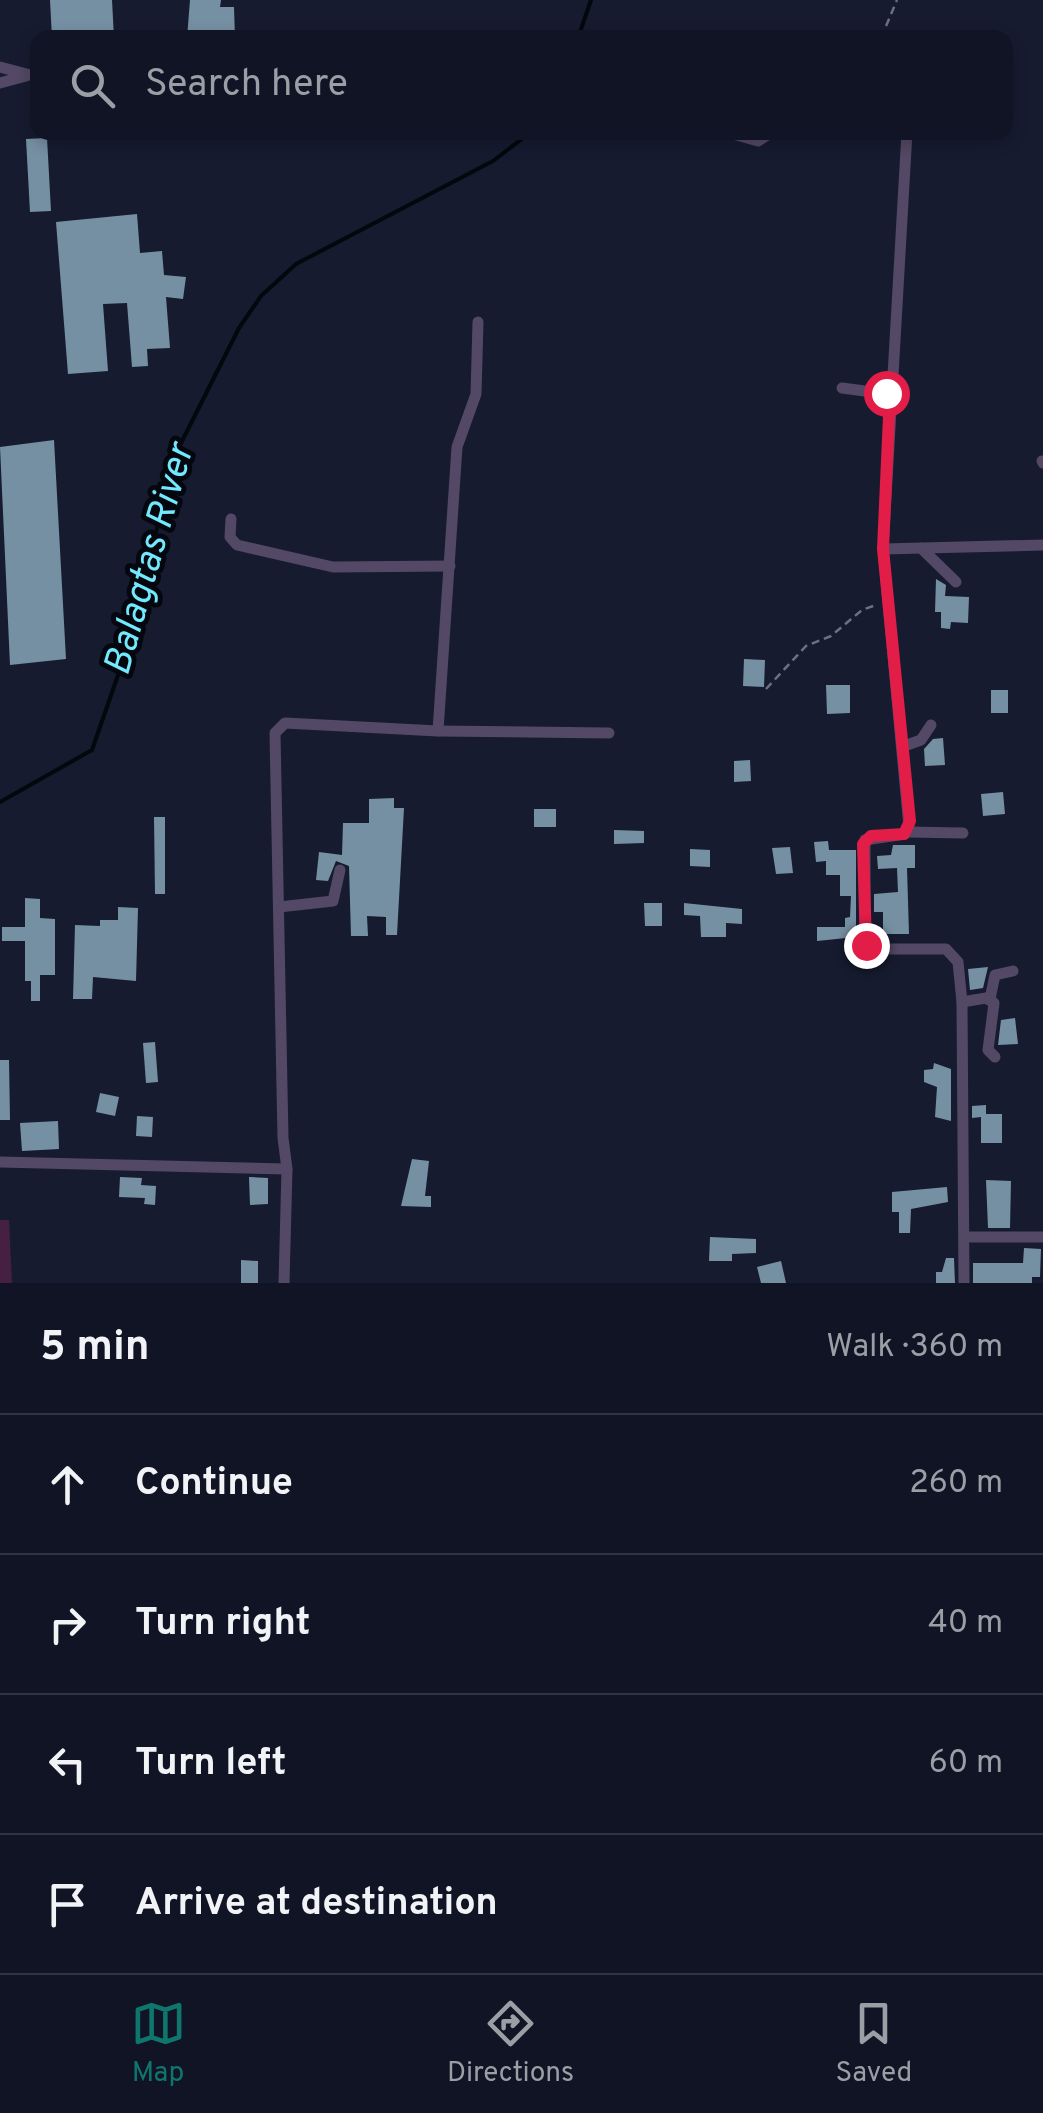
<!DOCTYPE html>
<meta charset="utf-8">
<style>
:root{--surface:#101424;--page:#191d2c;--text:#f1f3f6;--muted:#9c9ea6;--line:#303341;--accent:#0f766e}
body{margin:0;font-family:Overpass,sans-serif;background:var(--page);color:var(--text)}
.stop{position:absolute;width:30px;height:30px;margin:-22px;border:8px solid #e11d48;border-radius:50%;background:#fff}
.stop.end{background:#e11d48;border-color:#fff;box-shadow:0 2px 10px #0008}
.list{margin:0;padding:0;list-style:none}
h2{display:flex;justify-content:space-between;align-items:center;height:130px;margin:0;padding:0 40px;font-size:42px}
h2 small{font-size:32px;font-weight:400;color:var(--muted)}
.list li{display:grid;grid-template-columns:65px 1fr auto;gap:30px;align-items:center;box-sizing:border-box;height:140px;padding:0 40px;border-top:2px solid var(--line)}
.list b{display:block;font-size:38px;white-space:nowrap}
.list em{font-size:32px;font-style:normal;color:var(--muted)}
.icon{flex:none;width:55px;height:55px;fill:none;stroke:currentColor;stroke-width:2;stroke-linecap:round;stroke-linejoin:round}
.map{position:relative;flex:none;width:1043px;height:1283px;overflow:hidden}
.search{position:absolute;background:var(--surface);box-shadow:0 5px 15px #0003;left:30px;right:30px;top:30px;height:110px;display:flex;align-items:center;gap:25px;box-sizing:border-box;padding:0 35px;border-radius:20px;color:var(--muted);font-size:38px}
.sheet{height:690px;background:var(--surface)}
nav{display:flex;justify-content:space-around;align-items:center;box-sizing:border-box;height:140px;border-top:2px solid var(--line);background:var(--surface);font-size:28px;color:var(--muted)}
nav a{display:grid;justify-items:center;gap:5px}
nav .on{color:var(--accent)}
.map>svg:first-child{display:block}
</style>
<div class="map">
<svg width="1043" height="1283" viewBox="0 0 1043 1283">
<rect width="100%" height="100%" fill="#161b30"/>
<polygon fill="#452040" points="0,1220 9,1220 12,1283 0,1283"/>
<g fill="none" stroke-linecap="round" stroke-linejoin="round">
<g stroke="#00090c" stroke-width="4">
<polyline points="578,38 591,0"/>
<polyline points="0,802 92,750 126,652 176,453 239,328 261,296 296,264 493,161 531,132"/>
</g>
</g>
<g fill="#7690a3">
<polygon points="50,0 112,0 114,38 52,38"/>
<polygon points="190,0 221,0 220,7 234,7 235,38 187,38"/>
<polygon points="47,138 51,211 30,212 26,139"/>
<polygon points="137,214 140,253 162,251 164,275 186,277 183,299 166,297 170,348 147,349 148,366 132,367 127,303 103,304 108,371 68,374 56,222"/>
<polygon points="54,440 66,659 10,665 0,447"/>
<polygon points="936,579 946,585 945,596 969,597 968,623 951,622 950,629 941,628 941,612 935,612"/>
<polygon points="744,659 765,660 764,687 743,686"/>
<polygon points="826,685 850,685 850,713 827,714"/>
<rect x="991" y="690" width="17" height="23"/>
<polygon points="943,738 945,765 925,766 924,749 933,739"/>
<polygon points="750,760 751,781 734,782 734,761"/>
<polygon points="1003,792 1005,814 983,816 981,794"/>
<polygon points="394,798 394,808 404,808 397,935 386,935 386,917 367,916 368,936 351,936 349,866 336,861 328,881 316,880 319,852 342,855 343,823 369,823 369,799"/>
<rect x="534" y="809" width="22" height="18"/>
<polygon points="154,817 165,817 165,894 155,894"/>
<polygon points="614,830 644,831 644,843 614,844"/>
<polygon points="828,841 829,850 856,850 856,937 817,941 817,927 845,927 845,918 850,917 851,896 840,896 840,875 826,875 826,861 816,862 814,842"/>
<polygon points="893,845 915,845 915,868 907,868 909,934 883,934 883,912 874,912 874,894 898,892 897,868 878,869 877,856 891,855"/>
<polygon points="790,847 793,873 776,874 772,848"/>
<polygon points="690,849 710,850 710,867 690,866"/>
<polygon points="25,898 40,899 40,918 55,919 55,975 40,975 40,1001 31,1001 31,981 25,981 25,941 2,941 2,927 25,927"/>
<polygon points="644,903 662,903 662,926 645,926"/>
<polygon points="684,903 742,909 742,924 726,923 726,937 701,937 700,916 684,915"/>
<polygon points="118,907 138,908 136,981 93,977 92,999 73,999 75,925 100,926 100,920 118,920"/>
<polygon points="988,967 983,988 970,990 968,969"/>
<polygon points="1015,1018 1018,1044 998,1045 1001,1020"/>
<polygon points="155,1042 158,1082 146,1083 143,1043"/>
<polygon points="0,1060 9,1060 10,1120 0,1120"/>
<polygon points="934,1063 951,1069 951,1121 935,1117 937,1087 924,1082 924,1070 933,1069"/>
<polygon points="100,1093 119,1097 115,1116 96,1112"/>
<polygon points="986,1105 986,1114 1002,1114 1002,1143 981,1143 981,1117 972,1118 972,1106"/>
<polygon points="137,1116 153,1117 152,1137 136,1136"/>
<polygon points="58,1121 59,1149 22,1151 20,1123"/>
<polygon points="412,1159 429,1161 425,1196 431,1196 431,1207 401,1206"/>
<polygon points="120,1177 142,1178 141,1185 156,1186 155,1205 144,1204 145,1198 119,1197"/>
<polygon points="249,1177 268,1178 268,1204 250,1205"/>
<polygon points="986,1180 1011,1181 1010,1228 988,1228"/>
<polygon points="947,1187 948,1202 911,1209 910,1233 899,1233 899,1212 892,1212 892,1192"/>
<polygon points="710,1237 756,1239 756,1253 732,1254 732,1261 709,1261"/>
<polygon points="1024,1248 1041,1249 1040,1277 1032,1277 1032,1283 973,1283 973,1263 1023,1263"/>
<polygon points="946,1258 954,1258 955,1283 936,1283 936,1272 942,1272"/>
<polygon points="241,1260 258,1261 258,1283 241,1283"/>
<polygon points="781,1261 786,1283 761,1283 757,1267"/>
</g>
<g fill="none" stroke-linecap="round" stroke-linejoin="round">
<g stroke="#6b7082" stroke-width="2.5" stroke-dasharray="8 5" stroke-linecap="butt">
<polyline points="881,38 897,0"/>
<polyline points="766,689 806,646 831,636 862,610 876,605"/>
</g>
<g stroke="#534865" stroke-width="11">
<polyline points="0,67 38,77"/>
<polyline points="0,83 26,76"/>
<polyline points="726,132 758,141 772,132"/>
<polyline points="907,132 883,549 909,827 905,834 865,840 865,939 874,949 946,949 958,962 962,1002 964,1283"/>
<polyline points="842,388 880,393"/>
<polyline points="1042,461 1043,463"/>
<polyline points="231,519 230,537 237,545 333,567 450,566"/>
<polyline points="921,548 956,582"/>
<polyline points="883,549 1043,545"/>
<polyline points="438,731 609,733"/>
<polyline points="904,746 921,740 931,725"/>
<polyline points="907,832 963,833"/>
<polyline points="279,907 333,901 340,870"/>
<polyline points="990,999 995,975 1013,971"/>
<polyline points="962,1002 986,998 994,1003 988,1050 995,1057"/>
<polyline points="0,1162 287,1169"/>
<polyline points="966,1237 1043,1237"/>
<polyline points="284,1283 287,1169 283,1138 275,733 285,723 438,731 457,447 476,394 478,322"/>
</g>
</g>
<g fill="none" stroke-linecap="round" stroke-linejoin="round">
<polyline stroke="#e11d48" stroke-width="12" points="866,945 863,844 871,836 904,834 910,821 883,549 890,394 886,393"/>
</g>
<g text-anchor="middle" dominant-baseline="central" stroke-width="10" stroke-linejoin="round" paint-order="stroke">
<g font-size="38" font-style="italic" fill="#73e9fd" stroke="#05070f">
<text transform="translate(151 560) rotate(-74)">Balagtas River</text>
</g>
</g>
</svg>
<div class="stop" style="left:886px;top:393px"></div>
<div class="stop end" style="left:866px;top:945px"></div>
<div class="search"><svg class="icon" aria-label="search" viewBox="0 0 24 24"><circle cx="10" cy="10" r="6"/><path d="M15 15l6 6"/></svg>Search here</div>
</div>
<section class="sheet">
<h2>5 min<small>Walk · 360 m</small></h2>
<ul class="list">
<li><svg class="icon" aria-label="ahead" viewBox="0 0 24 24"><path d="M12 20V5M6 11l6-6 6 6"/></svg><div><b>Continue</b></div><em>260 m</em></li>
<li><svg class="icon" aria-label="right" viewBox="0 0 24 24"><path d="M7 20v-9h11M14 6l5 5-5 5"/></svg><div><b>Turn right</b></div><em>40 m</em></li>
<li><svg class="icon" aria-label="left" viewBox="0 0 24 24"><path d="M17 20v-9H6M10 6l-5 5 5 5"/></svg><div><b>Turn left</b></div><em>60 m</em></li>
<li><svg class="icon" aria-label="arrive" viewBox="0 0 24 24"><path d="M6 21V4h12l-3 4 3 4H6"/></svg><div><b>Arrive at destination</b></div></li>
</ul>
</section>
<nav>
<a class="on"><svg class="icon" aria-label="map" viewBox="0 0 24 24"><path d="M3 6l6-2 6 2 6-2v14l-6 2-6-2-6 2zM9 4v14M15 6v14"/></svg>Map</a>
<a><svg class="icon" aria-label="directions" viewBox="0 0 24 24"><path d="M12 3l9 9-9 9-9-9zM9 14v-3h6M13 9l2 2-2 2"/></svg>Directions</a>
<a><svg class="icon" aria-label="saved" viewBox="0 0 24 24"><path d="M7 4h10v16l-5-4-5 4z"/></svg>Saved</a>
</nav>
